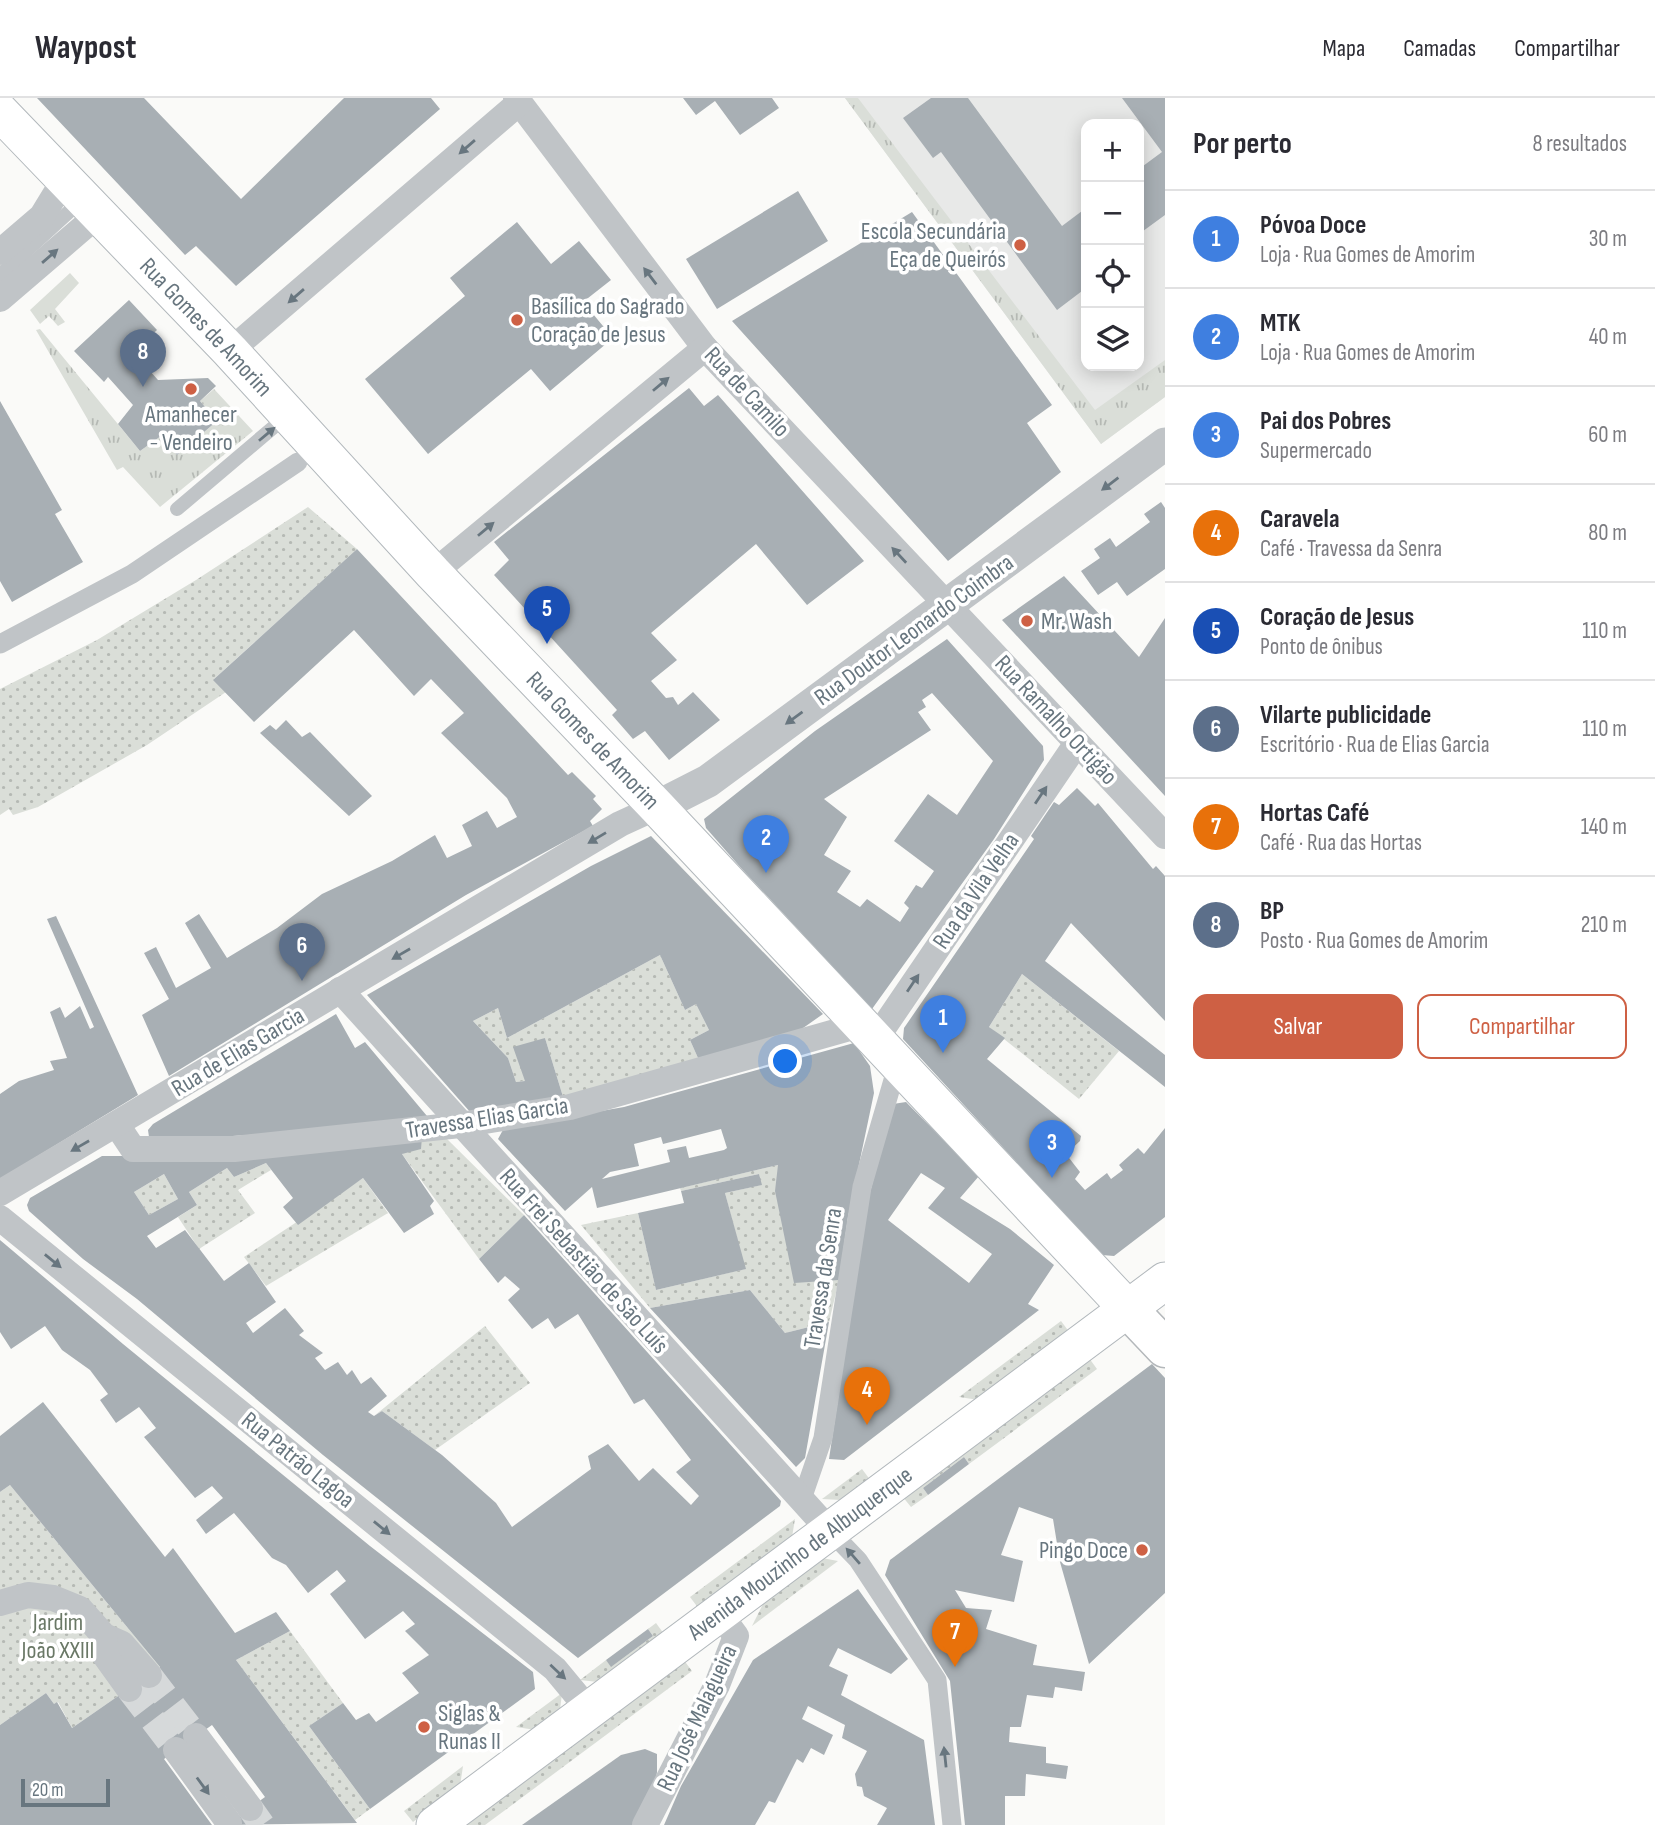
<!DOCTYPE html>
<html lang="pt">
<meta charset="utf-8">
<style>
:root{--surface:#fff;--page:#f2f2f3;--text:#2b2b33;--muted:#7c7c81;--line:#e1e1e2;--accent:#ce6044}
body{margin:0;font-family:"Sofia Sans Condensed",sans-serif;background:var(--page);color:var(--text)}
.controls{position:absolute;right:21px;top:21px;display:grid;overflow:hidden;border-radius:14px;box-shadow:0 4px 18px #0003}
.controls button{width:63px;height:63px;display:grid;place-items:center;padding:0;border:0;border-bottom:2px solid var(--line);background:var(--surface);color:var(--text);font:35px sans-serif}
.scale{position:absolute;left:21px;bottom:18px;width:89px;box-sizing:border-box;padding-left:7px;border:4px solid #68767f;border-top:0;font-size:19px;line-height:24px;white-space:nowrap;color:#68767f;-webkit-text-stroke:5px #fff;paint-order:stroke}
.you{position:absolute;left:786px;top:964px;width:24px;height:24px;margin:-18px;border:5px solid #fff;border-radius:50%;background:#1a73e8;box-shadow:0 0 0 10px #1a73e833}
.badge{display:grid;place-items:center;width:46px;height:46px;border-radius:50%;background:var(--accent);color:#fff;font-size:23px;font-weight:700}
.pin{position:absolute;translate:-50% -58px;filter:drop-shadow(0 2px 4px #0008)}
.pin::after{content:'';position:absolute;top:37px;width:24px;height:21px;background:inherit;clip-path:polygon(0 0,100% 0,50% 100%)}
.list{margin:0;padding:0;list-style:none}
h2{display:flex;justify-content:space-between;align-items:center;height:91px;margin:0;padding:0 28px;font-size:30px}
h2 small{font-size:23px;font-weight:400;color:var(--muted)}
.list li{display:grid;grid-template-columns:46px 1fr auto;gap:21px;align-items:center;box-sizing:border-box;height:98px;padding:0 28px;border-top:2px solid var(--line)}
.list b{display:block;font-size:26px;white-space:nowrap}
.list p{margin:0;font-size:23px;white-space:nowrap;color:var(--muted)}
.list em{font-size:23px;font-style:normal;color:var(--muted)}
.actions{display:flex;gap:14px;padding:21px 28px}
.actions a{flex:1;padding:16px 0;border:2px solid var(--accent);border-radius:14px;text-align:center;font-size:24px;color:var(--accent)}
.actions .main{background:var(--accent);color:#fff}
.icon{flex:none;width:38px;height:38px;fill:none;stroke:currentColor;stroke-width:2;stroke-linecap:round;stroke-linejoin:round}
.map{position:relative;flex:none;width:1165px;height:1727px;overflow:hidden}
header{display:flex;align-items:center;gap:42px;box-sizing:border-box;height:98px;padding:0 35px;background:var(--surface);border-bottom:2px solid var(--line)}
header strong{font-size:33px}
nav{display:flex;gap:38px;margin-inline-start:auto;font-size:24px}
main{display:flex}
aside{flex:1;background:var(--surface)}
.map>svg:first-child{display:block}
</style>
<header>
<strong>Waypost</strong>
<nav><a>Mapa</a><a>Camadas</a><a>Compartilhar</a></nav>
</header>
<main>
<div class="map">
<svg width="1165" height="1727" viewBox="0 0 1165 1727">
<defs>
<pattern id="grass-tufts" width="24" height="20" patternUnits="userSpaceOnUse" patternTransform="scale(1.75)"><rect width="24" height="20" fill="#daded8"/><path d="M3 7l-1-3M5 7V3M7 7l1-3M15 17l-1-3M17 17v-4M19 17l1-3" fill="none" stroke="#b5b9b4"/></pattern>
<pattern id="garden-dots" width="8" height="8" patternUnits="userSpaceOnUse" patternTransform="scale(1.75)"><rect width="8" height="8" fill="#daded8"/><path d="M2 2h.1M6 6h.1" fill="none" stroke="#b5b9b4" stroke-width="1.8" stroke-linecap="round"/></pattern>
</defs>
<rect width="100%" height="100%" fill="#fafaf8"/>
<path fill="#e8e9e8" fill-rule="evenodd" d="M845,0H1165V299L1101,346ZM1086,26H1139V268H1086Z"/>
<g fill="url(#grass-tufts)">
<polygon points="845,0 858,0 1095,312 1165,262 1165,299 1101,346"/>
<polygon points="70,175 79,185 55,211 65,224 58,228 49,218 40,226 30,212"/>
<polygon points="40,231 140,353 161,338 177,357 217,323 200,303 214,291 253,333 160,409 123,369 117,372 114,367 36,232"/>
</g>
<g fill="url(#garden-dots)">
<polygon points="308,409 357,451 214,581 226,594 147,647 38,709 13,717 9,711 0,717 0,591 97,542 196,482"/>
<polygon points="660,857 685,912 696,906 709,932 690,942 698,960 564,1002 545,940 525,983 516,984 508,960 473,923 498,910 507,940"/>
<polygon points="1022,876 1119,953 1079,1001 989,929"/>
<polygon points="443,1037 524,1117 479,1161 402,1056 422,1039"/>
<polygon points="266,1065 271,1072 238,1092 255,1115 199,1151 178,1119 197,1107 189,1094 227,1070 234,1079"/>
<polygon points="778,1067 839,1182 829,1224 785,1235 750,1192 650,1210 581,1127 638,1115 656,1192 745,1171 725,1095 761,1087 759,1076 681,1093 680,1090"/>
<polygon points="164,1076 178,1101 149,1117 134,1094"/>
<polygon points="363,1080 388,1115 266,1188 244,1159"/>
<polygon points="1061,1223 1070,1235 979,1302 959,1299"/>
<polygon points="485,1228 530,1285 435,1352 382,1313 374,1318"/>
<polygon points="1089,1260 1097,1271 969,1366 964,1359 923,1390 928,1397 911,1409 902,1398"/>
<polygon points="862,1371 871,1383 841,1402 822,1401"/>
<polygon points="10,1387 160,1569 72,1630 58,1604 54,1606 46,1595 0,1627 0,1394"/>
<polygon points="795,1421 792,1439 699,1511 690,1499"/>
<polygon points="822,1460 838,1463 752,1528 765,1502"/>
<polygon points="656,1525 664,1536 598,1584 580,1582 606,1562 612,1568 653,1538 648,1531"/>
<polygon points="290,1533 343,1605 309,1628 370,1711 355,1722 236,1562"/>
<polygon points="683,1561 692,1573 485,1727 461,1727"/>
<polygon points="562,1595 560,1612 536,1632 516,1629"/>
<polygon points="463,1668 460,1688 413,1724 404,1713"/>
</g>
<g fill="#a8afb4" fill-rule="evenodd">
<polygon points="37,0 144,0 241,101 344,0 431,0 440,11 236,188 196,148 185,157"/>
<polygon points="683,0 772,0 779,10 740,37 715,3 696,17"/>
<polygon points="931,0 968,0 1062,128 1086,110 1086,190 1057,212 941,54 933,60 903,20"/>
<polygon points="1122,0 1165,0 1165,117 1139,136 1139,71 1162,54"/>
<polygon points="798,93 828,143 717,211 686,161"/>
<polygon points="912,114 1052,307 1027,325 1061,374 948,463 732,223"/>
<polygon points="517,124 551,166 579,143 611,182 583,204 613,240 550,293 531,271 428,356 365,281 465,198 450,180"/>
<polygon points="129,202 157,232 133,254 158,282 208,280 216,288 200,303 217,323 177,357 161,338 140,353 118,326 133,307 108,279 104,284 74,253"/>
<polygon points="689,290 704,308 718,297 864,463 807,507 756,446 651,535 677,562 651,583 666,600 673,599 678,607 693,594 720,622 669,662 645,633 633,641 612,617 617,612 494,477 509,462 494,444"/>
<polygon points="0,303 62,412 55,416 83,464 12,504 0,483"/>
<polygon points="1161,404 1165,410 1165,471 1127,498 1117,484 1098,497 1081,473 1100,460 1094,451 1110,440 1116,449 1150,424 1144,416"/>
<polygon points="357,451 568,677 572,674 596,698 593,701 602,711 590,723 593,728 466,797 169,978 142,917 169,901 144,855 156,849 176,890 211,870 185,825 199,816 227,860 277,830 322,796 392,763 435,737 447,760 472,748 462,727 487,713 497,730 517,719 507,700 441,635 464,615 431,581 414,598 354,532 254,624 213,582"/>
<polygon points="1064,478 1139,559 1165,520 1165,698 1002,522"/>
<path d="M947,541L1043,648L1044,662L994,741L872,911L741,770L706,730L704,721L815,633ZM932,595L993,663L957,717L928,696L894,743L934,773L922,790L916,787L904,805L909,810L900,824L867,801L860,809L837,794L851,773L824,757L847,719L824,701L931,632L918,614L926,609L922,602Z"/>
<polygon points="286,622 302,639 310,634 372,698 349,718 260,635 270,627 276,632"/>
<polygon points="1077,690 1095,708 1098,705 1153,771 1156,768 1165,778 1165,923 1071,825 1045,863 1165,957 1165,989 1022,876 989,929 1005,940 987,961 1081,1038 1080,1043 1066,1056 1080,1074 1075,1081 1085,1092 1107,1075 1111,1081 1123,1072 1119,1067 1138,1050 1144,1056 1165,1030 1165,1119 1114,1158 1102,1157 903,941 904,930 1034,741 1031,738 1054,704 1059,707"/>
<polygon points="651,738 823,916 796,935 698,960 690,942 709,932 696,906 685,912 660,857 507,940 498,910 473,923 508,960 516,984 525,983 513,949 545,940 564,1002 471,1015 367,897 591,768"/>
<polygon points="56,818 138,997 0,1081 0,996 19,983 54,972 50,963 67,960 50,914 60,909 65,920 80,908 90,931 94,929 47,821"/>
<polygon points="336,916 355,950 365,944 427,1018 312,1033 155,1043 149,1039 148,1032 153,1026"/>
<path d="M854,945L870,968L874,995L848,1119L839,1182L794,1185L775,1093L778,1067L597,1110L592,1089L565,1113L498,1041L504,1030L624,1009ZM721,1031L727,1050L724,1052L689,1060L686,1048L667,1052L670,1064L602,1081L610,1074L639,1068L634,1046L661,1039L663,1046Z"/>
<path d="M906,1004L979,1078L960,1100L1010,1131L1054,1167L1028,1206L1039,1212L844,1362L829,1361L867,1106L893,1006ZM921,1075L945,1090L928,1110L992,1156L969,1185L888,1122Z"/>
<path d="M422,1039L421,1051L402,1056L434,1103L430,1108L434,1116L404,1135L363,1080L298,1127L283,1109L293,1100L266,1065L234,1079L227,1070L189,1094L197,1107L147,1138L156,1150L185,1132L224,1183L249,1165L276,1204L246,1225L253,1235L285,1210L304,1233L299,1237L323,1255L315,1260L325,1272L338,1264L347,1277L352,1272L361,1286L371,1279L387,1298L368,1314L374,1318L382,1313L442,1357L496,1405L512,1429L591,1371L588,1358L608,1346L639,1383L653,1370L691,1407L699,1398L676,1374L691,1362L644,1301L634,1306L578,1216L555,1231L548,1220L532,1231L508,1202L520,1191L505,1178L498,1185L479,1161L524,1117L781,1403L780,1408L578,1560L323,1357L137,1201L83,1161L29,1113L27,1107L30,1100L102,1058H161ZM164,1076L178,1101L149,1117L134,1094Z"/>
<polygon points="759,1076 762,1087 725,1095 746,1171 656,1192 638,1115 684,1105 681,1093"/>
<polygon points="0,1142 123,1246 370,1448 533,1574 535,1591 370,1711 309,1628 343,1605 356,1622 369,1615 376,1624 419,1595 402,1575 429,1557 405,1533 415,1526 403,1513 365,1541 330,1496 346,1483 337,1472 308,1495 286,1467 272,1460 234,1415 206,1436 196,1422 223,1400 212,1388 195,1400 144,1339 156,1330 139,1309 116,1325 100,1302 108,1296 90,1272 62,1252 45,1228 11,1251 0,1234"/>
<polygon points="750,1192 785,1235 829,1224 805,1360 796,1369 650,1210"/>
<polygon points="1152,1266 1165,1280 1165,1495 1089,1566 1060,1464 1053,1421 1019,1409 1001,1457 1023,1463 1014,1504 955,1492 966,1510 992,1512 986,1531 1037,1547 1033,1567 1085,1574 1082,1593 1055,1589 1053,1600 1027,1597 1021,1629 1010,1629 1009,1644 1046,1649 1046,1665 1068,1668 1066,1681 1026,1676 1025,1698 1005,1698 1005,1727 965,1727 950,1583 885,1477 890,1462"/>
<polygon points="43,1304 165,1459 173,1450 235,1535 276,1514 290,1533 236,1562 357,1725 226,1727 265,1699 212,1627 164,1661 212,1727 0,1727 0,1627 46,1595 54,1606 57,1604 72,1630 160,1569 10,1387 0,1394 0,1338"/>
<polygon points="964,1359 969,1366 928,1397 923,1390"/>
<polygon points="858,1491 908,1561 891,1576 838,1550 829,1568 848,1577 841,1597 924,1642 935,1727 877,1727 887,1710 864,1698 862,1689 857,1688 855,1676 867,1653 842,1640 845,1627 808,1608 802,1621 833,1637 824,1657 811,1650 803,1665 797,1661 775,1705 769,1703 755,1727 664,1727 681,1688 753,1562"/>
<polygon points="648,1531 653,1538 611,1569 606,1562"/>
<polygon points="645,1651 657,1656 657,1674 655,1688 636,1727 522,1727 621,1657"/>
</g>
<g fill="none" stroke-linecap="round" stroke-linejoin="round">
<g stroke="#d6d9da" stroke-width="26" stroke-dasharray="26 13" stroke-linecap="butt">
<polyline points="149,1577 196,1638"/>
<polyline points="129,1591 176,1652"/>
<polyline points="250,1710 262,1727"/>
</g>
<g stroke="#b2b8bc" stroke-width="39">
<g id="secondary">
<path id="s1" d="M0,14L230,253L433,475L657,709L1128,1211"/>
<path id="s2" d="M435,1727L1165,1183"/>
</g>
</g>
<g stroke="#b4b8bb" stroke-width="41">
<polyline id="primary" points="1128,1211 1165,1250"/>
</g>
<g stroke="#c0c4c7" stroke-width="14">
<polyline points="0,177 84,100"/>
<polyline points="177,411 288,317"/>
</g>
<g stroke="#c0c4c7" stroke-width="19">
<polyline points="0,546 132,476 298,364"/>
<polyline points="801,1404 823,1340 862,1089 898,965"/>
<polyline points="830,1433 858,1462 937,1582 952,1727"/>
</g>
<g stroke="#c0c4c7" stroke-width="26">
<polyline points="516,0 705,250 1165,738"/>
<polyline points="0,154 42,118 64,82"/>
<polyline points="0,201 99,116"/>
<polyline points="230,253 519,5"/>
<polyline points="433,475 705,250"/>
<polyline points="340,892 830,1433"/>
<polyline points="875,942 1077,645"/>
<polyline points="117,1027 133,1051 234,1051 460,1027 570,1009 860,927"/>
<polyline points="0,1095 620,726 657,709"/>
<polyline points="0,1120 555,1571 589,1612"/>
<polyline points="0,1505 28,1497 53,1500 80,1511 104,1538 122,1546 149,1577"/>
<polyline points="104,1538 106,1559 129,1591"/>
<polyline points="196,1638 250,1710"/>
<polyline points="176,1652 229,1725"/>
<polyline points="645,1727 717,1587 736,1538 719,1515"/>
</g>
<polyline stroke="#c0c4c7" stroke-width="33" points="657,709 708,683 1165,346"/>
<use href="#secondary" stroke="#fff" stroke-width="37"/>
<use href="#primary" stroke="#fff" stroke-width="38"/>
</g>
<defs><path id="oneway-solid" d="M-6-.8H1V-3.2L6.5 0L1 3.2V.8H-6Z" transform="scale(1.75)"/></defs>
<g fill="#68767f">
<use href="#oneway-solid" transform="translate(467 49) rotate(139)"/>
<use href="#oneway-solid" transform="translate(50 158) rotate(-41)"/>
<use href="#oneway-solid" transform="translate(650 178) rotate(-127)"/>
<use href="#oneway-solid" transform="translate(296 198) rotate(139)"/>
<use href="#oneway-solid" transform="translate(661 286) rotate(-40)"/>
<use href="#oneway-solid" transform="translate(267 336) rotate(-40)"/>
<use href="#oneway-solid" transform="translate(1110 386) rotate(143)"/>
<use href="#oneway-solid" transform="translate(486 431) rotate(-40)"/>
<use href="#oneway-solid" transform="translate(899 457) rotate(-133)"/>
<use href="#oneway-solid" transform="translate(794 620) rotate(144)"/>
<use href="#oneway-solid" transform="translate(1041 697) rotate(-56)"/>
<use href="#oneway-solid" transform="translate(597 740) rotate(149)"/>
<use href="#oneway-solid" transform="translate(401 856) rotate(150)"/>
<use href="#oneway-solid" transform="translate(913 885) rotate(-56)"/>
<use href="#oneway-solid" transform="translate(80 1048) rotate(150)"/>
<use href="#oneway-solid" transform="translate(53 1163) rotate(39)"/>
<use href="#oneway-solid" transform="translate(382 1430) rotate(39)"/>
<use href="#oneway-solid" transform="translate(853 1458) rotate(-131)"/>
<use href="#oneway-solid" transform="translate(558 1574) rotate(43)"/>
<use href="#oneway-solid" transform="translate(945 1659) rotate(-96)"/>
<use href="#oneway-solid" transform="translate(203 1688) rotate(54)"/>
</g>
<g fill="#ce6044" stroke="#fff" stroke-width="2.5">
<circle cx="1020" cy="147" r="7"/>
<circle cx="517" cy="222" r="7"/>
<circle cx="191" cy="291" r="7"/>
<circle cx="1027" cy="523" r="7"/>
<circle cx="1142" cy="1452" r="7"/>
<circle cx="424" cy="1629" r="7"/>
</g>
<g text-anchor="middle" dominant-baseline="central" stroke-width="7" stroke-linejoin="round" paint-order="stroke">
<g font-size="24" fill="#68767f" stroke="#fff" text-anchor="start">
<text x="1006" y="133" text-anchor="end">Escola Secundária<tspan x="1006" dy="28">Eça de Queirós</tspan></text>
<text x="531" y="208">Basílica do Sagrado<tspan x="531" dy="28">Coração de Jesus</tspan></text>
<text x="191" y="316" text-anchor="middle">Amanhecer<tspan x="191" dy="28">- Vendeiro</tspan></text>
<text x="1041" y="523">Mr. Wash</text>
<text x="1128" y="1452" text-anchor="end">Pingo Doce</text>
<text x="438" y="1615">Siglas &amp;<tspan x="438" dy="28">Runas II</tspan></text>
</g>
<g font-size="24" fill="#68767f" stroke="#fff">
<text stroke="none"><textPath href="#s1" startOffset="298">Rua Gomes de Amorim</textPath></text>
<text transform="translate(747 294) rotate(47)">Rua de Camilo</text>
<text transform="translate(914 532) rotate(-36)">Rua Doutor Leonardo Coimbra</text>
<text transform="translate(1056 622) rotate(47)">Rua Ramalho Ortigão</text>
<text stroke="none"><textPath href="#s1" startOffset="864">Rua Gomes de Amorim</textPath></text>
<text transform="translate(976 793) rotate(-56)">Rua da Vila Velha</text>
<text transform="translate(238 954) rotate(-31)">Rua de Elias Garcia</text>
<text transform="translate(487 1020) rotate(-9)">Travessa Elias Garcia</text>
<text transform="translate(584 1163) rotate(48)">Rua Frei Sebastião de São Luís</text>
<text transform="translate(823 1180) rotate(-81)">Travessa da Senra</text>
<text transform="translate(298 1362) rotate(39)">Rua Patrão Lagoa</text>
<text stroke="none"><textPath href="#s2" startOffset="455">Avenida Mouzinho de Albuquerque</textPath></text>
<text transform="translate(697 1620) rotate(-65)">Rua José Malagueira</text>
</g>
<g font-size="24" fill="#6a7866" stroke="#fff">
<text x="58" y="1524">Jardim<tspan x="58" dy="28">João XXIII</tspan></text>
</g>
</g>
</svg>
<div class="controls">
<button>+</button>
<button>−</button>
<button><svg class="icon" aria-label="locate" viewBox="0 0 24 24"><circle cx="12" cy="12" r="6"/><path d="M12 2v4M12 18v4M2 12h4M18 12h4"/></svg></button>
<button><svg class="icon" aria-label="layers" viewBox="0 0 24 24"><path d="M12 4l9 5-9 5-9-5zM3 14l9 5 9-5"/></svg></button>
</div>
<div class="scale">20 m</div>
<div class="you"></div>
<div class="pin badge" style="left:943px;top:955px;background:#3f7fe0">1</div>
<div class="pin badge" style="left:766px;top:775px;background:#3f7fe0">2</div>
<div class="pin badge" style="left:1052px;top:1080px;background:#3f7fe0">3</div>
<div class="pin badge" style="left:867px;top:1327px;background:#e8710a">4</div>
<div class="pin badge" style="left:547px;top:546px;background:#1a4fb4">5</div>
<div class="pin badge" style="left:302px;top:883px;background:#5c6f8a">6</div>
<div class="pin badge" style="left:955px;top:1569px;background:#e8710a">7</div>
<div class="pin badge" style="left:143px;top:289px;background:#5c6f8a">8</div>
</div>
<aside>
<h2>Por perto<small>8 resultados</small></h2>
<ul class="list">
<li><span class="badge" style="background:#3f7fe0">1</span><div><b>Póvoa Doce</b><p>Loja · Rua Gomes de Amorim</p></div><em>30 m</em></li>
<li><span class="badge" style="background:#3f7fe0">2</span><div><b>MTK</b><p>Loja · Rua Gomes de Amorim</p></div><em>40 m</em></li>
<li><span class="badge" style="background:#3f7fe0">3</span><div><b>Pai dos Pobres</b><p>Supermercado</p></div><em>60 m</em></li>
<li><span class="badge" style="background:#e8710a">4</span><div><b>Caravela</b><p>Café · Travessa da Senra</p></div><em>80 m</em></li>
<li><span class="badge" style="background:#1a4fb4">5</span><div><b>Coração de Jesus</b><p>Ponto de ônibus</p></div><em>110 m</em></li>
<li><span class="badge" style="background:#5c6f8a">6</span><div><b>Vilarte publicidade</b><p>Escritório · Rua de Elias Garcia</p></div><em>110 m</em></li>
<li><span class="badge" style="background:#e8710a">7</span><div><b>Hortas Café</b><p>Café · Rua das Hortas</p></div><em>140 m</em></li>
<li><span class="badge" style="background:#5c6f8a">8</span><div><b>BP</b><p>Posto · Rua Gomes de Amorim</p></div><em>210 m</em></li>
</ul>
<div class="actions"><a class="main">Salvar</a><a>Compartilhar</a></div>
</aside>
</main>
